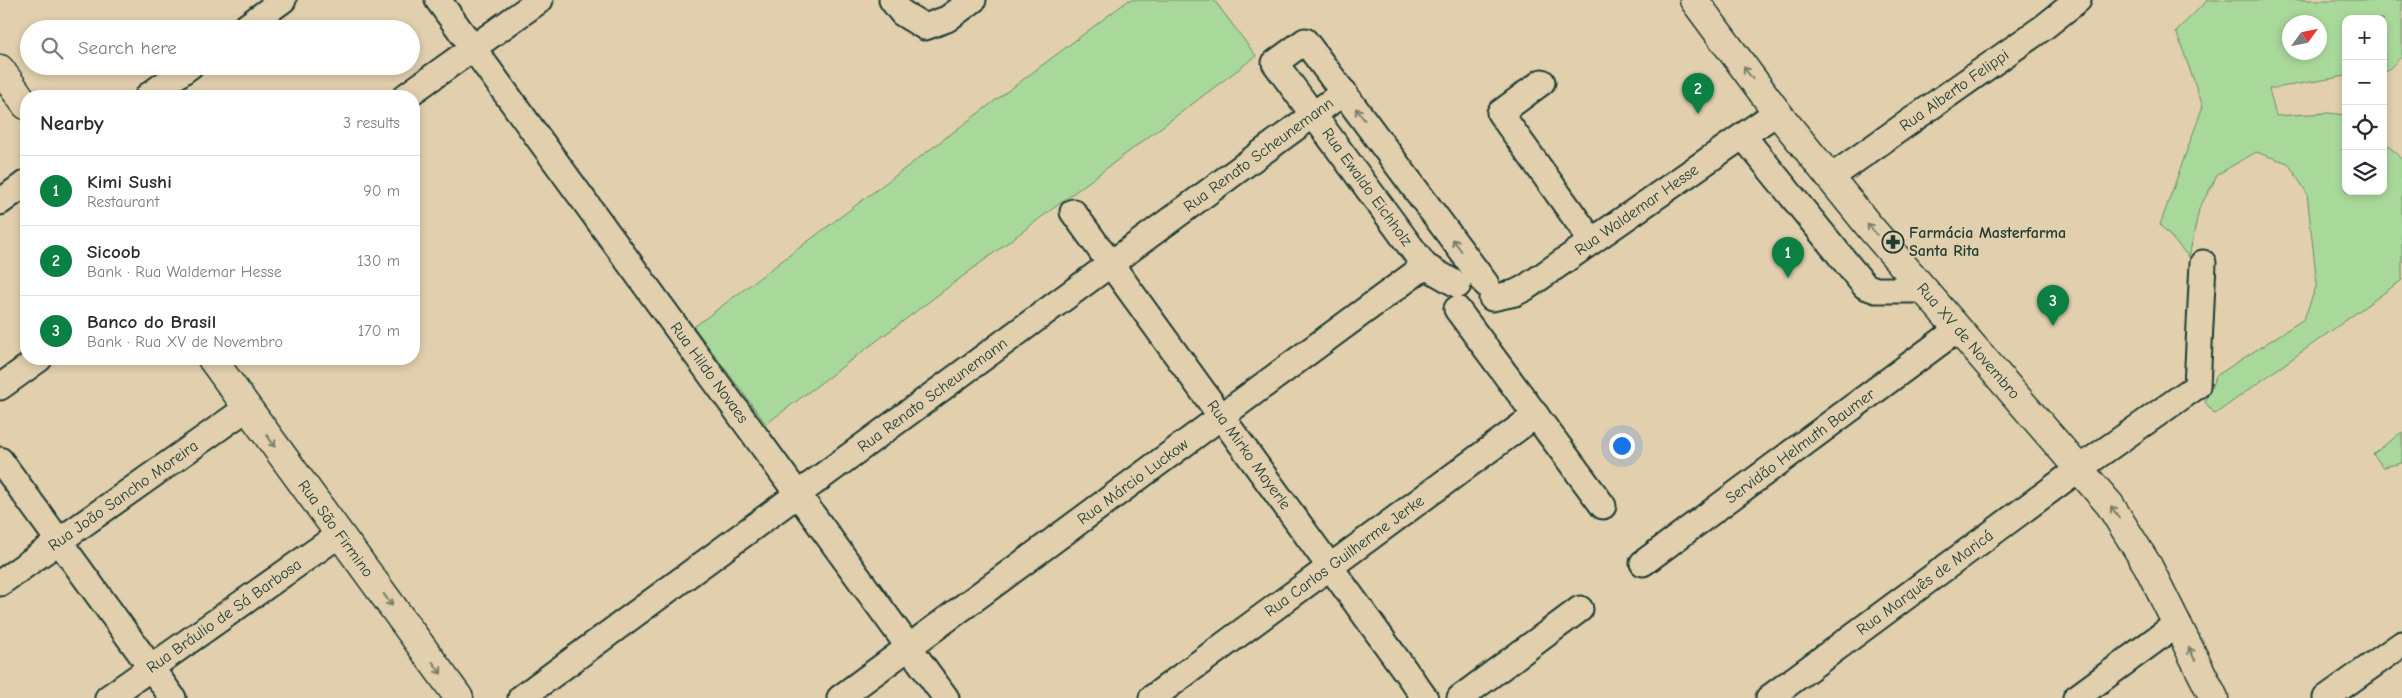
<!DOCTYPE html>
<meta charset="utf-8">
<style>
:root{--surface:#fff;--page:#f2f2f3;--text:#2b2b33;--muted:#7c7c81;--line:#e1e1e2;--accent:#0b8043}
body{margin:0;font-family:"Comic Neue",sans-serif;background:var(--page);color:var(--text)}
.controls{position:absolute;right:15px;top:15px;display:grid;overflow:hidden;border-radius:10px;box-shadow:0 2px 8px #0003}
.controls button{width:45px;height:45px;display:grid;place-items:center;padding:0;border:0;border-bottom:1px solid var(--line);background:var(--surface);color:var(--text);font:25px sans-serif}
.compass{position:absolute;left:2282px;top:15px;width:45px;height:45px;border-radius:50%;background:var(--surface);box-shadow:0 2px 8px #0003;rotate:57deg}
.you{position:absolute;left:1621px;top:445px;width:18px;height:18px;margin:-12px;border:4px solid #fff;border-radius:50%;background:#1a73e8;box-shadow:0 0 0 8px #1a73e833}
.badge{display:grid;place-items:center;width:32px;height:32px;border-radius:50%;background:var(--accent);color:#fff;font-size:16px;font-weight:700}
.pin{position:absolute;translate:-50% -41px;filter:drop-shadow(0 1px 2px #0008)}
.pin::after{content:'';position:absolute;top:26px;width:18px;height:15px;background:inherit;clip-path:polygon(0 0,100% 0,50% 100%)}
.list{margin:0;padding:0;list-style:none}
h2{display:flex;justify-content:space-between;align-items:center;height:65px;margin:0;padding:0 20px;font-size:21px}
h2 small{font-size:16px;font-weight:400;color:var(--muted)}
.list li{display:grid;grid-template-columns:32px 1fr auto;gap:15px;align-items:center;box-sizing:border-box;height:70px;padding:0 20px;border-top:1px solid var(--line)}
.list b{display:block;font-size:19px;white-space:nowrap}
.list p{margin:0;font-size:16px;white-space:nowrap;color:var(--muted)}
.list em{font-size:16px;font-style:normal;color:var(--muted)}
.icon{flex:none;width:28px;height:28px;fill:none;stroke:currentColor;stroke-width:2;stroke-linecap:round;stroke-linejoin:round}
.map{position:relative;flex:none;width:2402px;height:698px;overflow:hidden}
.search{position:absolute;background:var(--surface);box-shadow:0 2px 8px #0003;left:20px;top:20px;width:400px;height:55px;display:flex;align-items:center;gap:12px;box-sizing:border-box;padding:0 18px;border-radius:28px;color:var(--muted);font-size:19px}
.panel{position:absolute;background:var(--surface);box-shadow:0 2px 8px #0003;left:20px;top:90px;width:400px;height:275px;border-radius:20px}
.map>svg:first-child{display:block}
</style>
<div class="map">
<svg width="2402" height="698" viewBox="0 0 2402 698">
<rect width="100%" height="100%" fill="#e1cfad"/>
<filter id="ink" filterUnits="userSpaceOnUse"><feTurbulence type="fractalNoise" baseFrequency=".02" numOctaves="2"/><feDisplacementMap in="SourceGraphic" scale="10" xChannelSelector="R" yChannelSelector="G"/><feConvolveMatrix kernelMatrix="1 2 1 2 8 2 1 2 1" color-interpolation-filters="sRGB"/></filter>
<g filter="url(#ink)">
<g fill="#a9d99a" stroke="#648b67" fill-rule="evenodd">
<polygon points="1129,0 1214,0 1256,56 766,424 694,327"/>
<path d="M2208,0H2402V56L2385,73L2383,19H2346V76L2269,89L2276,116L2328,113L2346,115V191H2383V140L2402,160V280L2215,414L2205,402L2216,376L2304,319L2317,284L2307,193L2288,163L2256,152L2218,174L2199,209L2189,257L2160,225L2203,106L2176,31ZM2290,22H2320V52H2290Z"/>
<polygon points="2402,432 2402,463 2383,467 2373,454"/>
</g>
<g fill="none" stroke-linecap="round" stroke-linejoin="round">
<g stroke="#1f3d34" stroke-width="29">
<g id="minor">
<path id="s1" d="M438,0L946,698"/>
<polyline points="892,0 902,13 925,27 947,19 973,0"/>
<polyline points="243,29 283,0"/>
<polyline points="1542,82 1500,113 1592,241"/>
<polyline points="148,96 190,66"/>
<polyline points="406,96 540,0"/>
<polyline points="1743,136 1865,286 1876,290 1924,290"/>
<path id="s2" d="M1830,178L2044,27L2078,0"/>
<polyline points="0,202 26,183"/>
<path id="s3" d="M1073,212L1425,698"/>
<polyline points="1458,285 1425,266 1275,63 1305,41 1486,284"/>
<path id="s4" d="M1492,298L1515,293L1525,288L1777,112"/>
<polyline points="1457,309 1603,506"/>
<polyline points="0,387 39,359"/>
<polyline points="0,460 173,698"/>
<path id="s5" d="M1643,563L1958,329"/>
<path id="s6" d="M0,583L247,408"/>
<path id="s7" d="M108,698L340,534"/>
<path id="s8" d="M521,698L1344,92"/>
<path id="s9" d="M840,698L1425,266"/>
<path id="s10" d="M1152,698L1536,415"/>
<polyline points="1460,698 1580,609"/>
<path id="s11" d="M1769,698L2080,468L2197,386L2203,263"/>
<polyline points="2076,698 2178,623"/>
<polyline points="2326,698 2402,644"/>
</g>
</g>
<g stroke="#1f3d34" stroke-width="31">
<g id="major">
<path id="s12" d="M1694,0L1777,112L1869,226L2110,505L2148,566L2214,698"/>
<polyline points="0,69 26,105"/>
<path id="s13" d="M212,359L459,698"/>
</g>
</g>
<use href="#minor" stroke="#e1cfad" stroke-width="25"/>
<use href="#major" stroke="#e1cfad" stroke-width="28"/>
</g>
<defs><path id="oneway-shaft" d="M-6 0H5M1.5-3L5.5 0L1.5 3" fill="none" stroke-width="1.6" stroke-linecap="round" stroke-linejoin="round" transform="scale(1.25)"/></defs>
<g stroke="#767f6a">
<use href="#oneway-shaft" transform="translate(1748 73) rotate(-127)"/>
<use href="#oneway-shaft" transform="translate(1360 114) rotate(-127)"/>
<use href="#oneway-shaft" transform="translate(1872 229) rotate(-130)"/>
<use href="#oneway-shaft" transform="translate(1457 245) rotate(-127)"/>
<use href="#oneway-shaft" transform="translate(271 441) rotate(54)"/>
<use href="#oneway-shaft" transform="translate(2115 512) rotate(-125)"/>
<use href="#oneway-shaft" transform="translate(388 600) rotate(54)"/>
<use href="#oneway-shaft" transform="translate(2192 654) rotate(-116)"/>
<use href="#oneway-shaft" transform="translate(437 668) rotate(54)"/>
</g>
</g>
<defs>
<g id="pharmacy-ring" transform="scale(1.125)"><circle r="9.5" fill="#e1cfad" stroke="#1f3d34" stroke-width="1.5"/><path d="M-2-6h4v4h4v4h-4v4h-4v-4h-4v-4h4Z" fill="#1f3d34"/></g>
</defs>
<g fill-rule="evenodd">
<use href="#pharmacy-ring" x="1893" y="242"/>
</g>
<g text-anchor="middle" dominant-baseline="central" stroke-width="4" stroke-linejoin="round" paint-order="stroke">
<g font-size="16" fill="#1f3d34" stroke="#e1cfad">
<text stroke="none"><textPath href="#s2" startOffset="152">Rua Alberto Felippi</textPath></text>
<text stroke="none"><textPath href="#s8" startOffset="916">Rua Renato Scheunemann</textPath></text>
<text transform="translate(1367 187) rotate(54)">Rua Ewaldo Eichholz</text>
<text stroke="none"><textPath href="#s4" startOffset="171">Rua Waldemar Hesse</textPath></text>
<text stroke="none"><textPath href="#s12" startOffset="438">Rua XV de Novembro</textPath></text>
<text stroke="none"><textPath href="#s1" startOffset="461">Rua Hildo Novaes</textPath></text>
<text stroke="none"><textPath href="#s8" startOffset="511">Rua Renato Scheunemann</textPath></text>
<text stroke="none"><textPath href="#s5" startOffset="196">Servidão Helmuth Baumer</textPath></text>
<text stroke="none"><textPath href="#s3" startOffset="300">Rua Mirko Mayerle</textPath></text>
<text stroke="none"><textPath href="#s9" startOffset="364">Rua Márcio Luckow</textPath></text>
<text stroke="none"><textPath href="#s6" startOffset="151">Rua João Sancho Moreira</textPath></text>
<text stroke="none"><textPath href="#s13" startOffset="210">Rua São Firmino</textPath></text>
<text stroke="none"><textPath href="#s10" startOffset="239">Rua Carlos Guilherme Jerke</textPath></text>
<text stroke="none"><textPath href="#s11" startOffset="194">Rua Marquês de Maricá</textPath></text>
<text stroke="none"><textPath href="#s7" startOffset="142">Rua Bráulio de Sá Barbosa</textPath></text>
</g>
<g font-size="16" font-weight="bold" fill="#1f3d34" stroke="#e1cfad" text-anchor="start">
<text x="1909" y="233">Farmácia Masterfarma<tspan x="1909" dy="18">Santa Rita</tspan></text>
</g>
</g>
</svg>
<div class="controls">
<button>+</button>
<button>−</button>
<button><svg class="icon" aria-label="locate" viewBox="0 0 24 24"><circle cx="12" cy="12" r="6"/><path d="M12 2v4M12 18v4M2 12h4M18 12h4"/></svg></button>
<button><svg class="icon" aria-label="layers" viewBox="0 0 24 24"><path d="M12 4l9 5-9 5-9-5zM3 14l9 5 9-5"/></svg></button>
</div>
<svg class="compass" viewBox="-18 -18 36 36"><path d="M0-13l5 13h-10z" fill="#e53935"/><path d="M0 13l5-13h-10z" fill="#7c7c81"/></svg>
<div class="you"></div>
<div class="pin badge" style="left:1788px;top:278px">1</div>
<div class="pin badge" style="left:1698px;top:114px">2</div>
<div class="pin badge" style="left:2053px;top:326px">3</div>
<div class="search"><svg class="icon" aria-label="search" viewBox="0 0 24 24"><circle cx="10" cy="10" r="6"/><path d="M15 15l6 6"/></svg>Search here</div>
<section class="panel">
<h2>Nearby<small>3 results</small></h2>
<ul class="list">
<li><span class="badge">1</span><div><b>Kimi Sushi</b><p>Restaurant</p></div><em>90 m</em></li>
<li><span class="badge">2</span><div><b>Sicoob</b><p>Bank · Rua Waldemar Hesse</p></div><em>130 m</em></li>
<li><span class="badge">3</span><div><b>Banco do Brasil</b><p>Bank · Rua XV de Novembro</p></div><em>170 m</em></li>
</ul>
</section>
</div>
